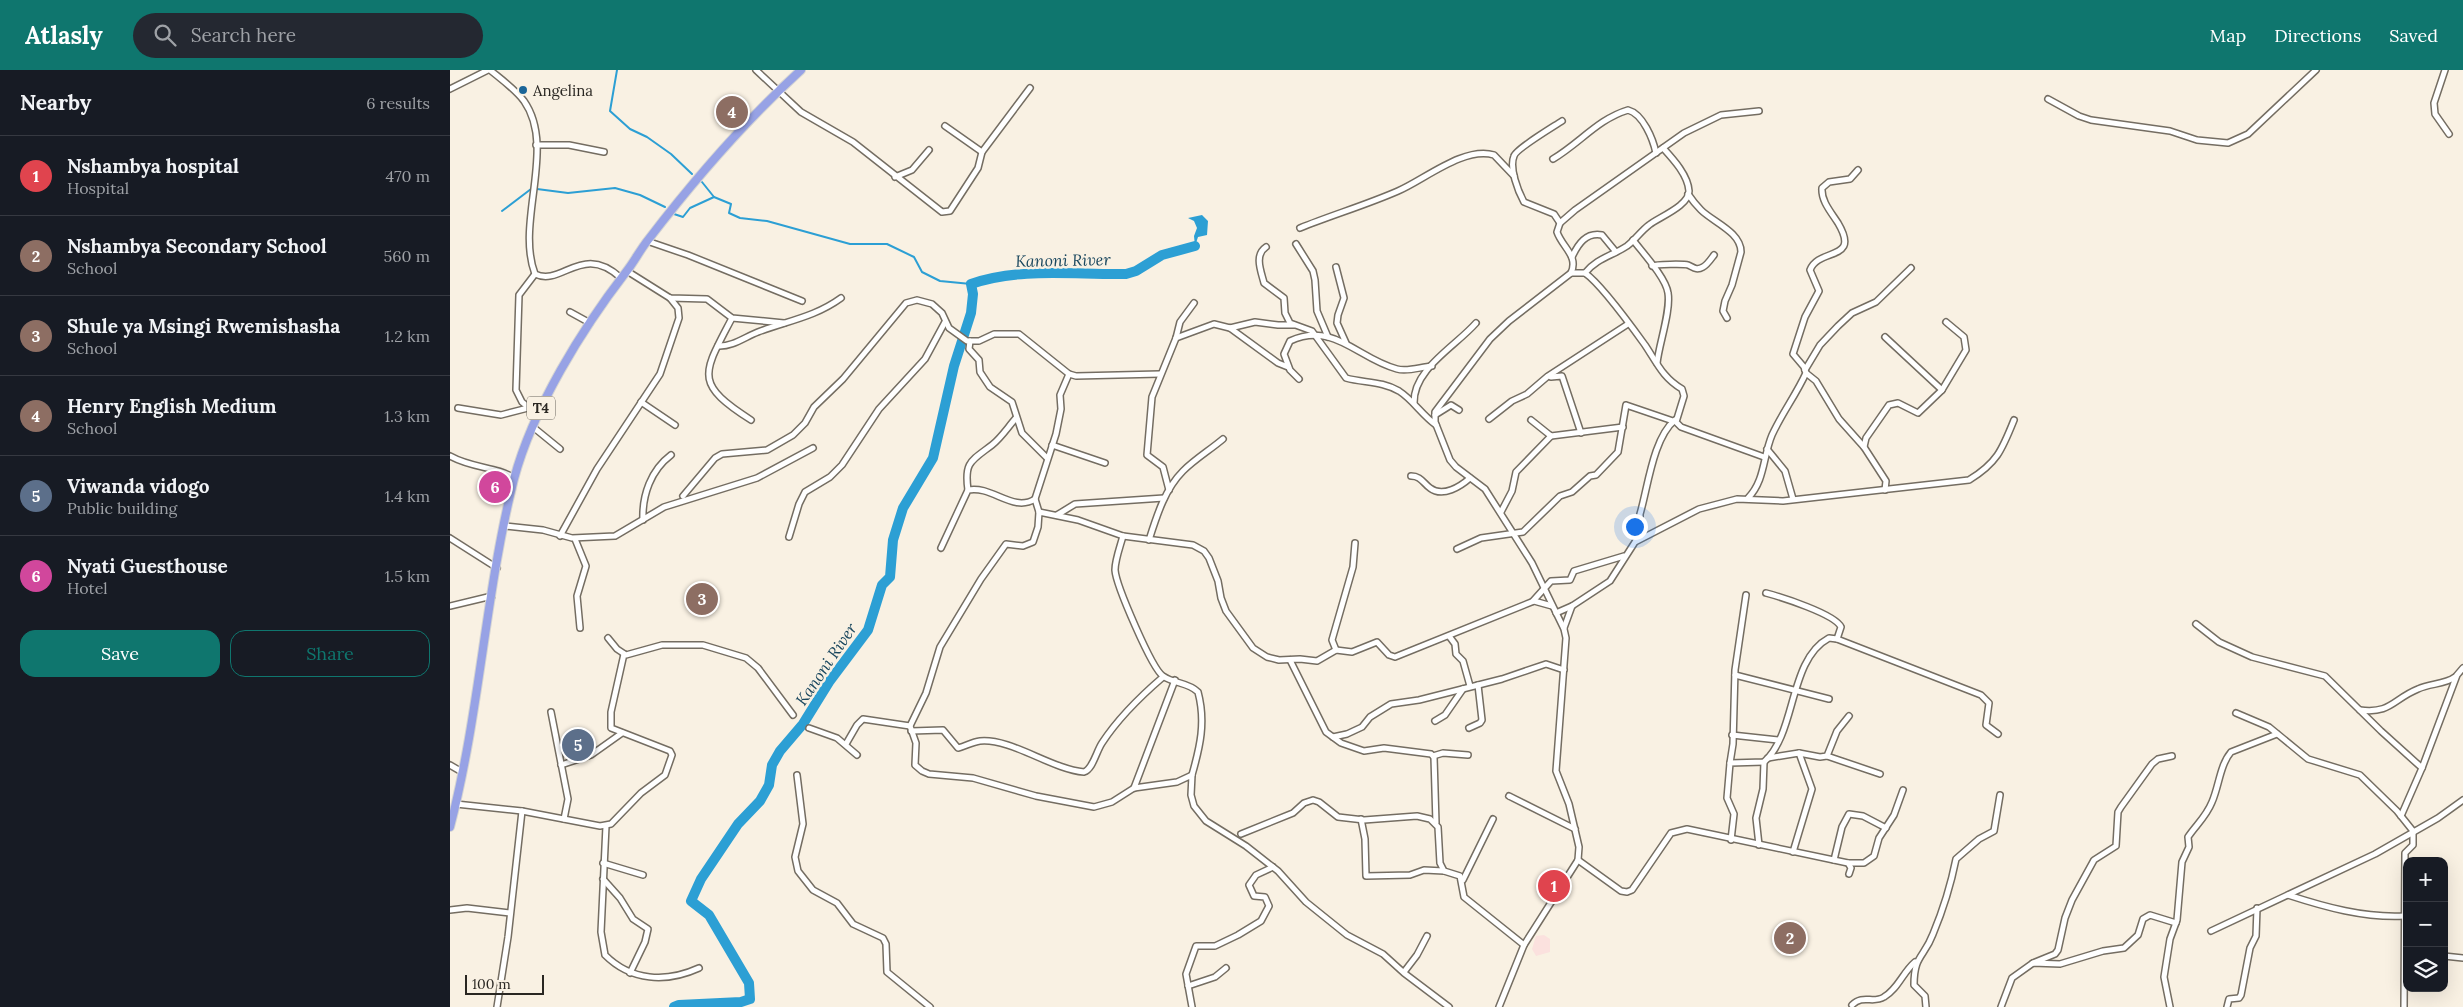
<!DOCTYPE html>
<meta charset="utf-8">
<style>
:root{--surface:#171b24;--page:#242831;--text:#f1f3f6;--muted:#9ea1a6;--line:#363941;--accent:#0f766e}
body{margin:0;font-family:Lora,serif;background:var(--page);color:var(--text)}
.controls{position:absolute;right:15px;bottom:15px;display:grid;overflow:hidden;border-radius:10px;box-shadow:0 5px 20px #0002}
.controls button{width:45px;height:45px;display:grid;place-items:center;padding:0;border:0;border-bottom:1px solid var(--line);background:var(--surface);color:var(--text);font:25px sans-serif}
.scale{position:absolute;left:15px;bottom:12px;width:79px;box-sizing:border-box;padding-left:5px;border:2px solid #2a2722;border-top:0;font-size:14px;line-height:18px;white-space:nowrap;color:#2a2722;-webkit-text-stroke:4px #f9f1e3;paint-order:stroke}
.you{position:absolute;left:1184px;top:456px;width:18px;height:18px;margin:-12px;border:4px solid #fff;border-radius:50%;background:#1a73e8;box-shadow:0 0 0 8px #1a73e833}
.badge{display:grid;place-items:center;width:32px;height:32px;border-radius:50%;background:var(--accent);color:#fff;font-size:16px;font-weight:700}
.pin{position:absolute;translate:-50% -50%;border:2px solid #fff;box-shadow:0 1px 5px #0006}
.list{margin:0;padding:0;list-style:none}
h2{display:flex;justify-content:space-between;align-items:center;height:65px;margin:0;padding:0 20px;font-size:21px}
h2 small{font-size:16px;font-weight:400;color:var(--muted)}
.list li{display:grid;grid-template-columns:32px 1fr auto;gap:15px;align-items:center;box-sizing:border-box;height:80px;padding:0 20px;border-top:1px solid var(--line)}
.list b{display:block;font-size:19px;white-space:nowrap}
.list p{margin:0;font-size:16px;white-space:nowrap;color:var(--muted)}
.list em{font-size:16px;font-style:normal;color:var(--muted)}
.actions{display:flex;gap:10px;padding:15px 20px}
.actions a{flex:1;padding:11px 0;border:1px solid var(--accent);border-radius:15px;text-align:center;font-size:18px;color:var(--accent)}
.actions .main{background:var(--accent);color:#fff}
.icon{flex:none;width:28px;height:28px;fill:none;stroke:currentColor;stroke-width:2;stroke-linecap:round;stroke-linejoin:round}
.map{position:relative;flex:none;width:2013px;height:937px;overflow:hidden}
header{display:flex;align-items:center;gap:30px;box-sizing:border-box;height:70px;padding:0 25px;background:var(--accent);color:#fff}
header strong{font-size:24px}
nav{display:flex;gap:28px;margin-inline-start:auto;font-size:18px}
.search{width:350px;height:45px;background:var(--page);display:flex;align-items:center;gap:12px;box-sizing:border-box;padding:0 18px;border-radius:28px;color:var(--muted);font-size:19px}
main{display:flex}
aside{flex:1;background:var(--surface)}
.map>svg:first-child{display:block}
</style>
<header>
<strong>Atlasly</strong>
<div class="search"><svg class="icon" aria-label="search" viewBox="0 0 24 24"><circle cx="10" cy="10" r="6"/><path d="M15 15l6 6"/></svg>Search here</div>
<nav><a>Map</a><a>Directions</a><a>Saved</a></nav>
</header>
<main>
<aside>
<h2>Nearby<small>6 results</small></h2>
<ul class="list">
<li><span class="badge" style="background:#e0444e">1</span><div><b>Nshambya hospital</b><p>Hospital</p></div><em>470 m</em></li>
<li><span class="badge" style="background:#8d6e63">2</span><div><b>Nshambya Secondary School</b><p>School</p></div><em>560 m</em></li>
<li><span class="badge" style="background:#8d6e63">3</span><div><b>Shule ya Msingi Rwemishasha</b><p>School</p></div><em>1.2 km</em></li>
<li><span class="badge" style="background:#8d6e63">4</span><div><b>Henry English Medium</b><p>School</p></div><em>1.3 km</em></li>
<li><span class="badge" style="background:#5c6f8a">5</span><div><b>Viwanda vidogo</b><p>Public building</p></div><em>1.4 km</em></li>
<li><span class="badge" style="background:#d1479c">6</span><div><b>Nyati Guesthouse</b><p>Hotel</p></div><em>1.5 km</em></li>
</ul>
<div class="actions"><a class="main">Save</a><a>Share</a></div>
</aside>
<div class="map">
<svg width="2013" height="937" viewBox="0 0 2013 937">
<rect width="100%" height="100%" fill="#f9f1e3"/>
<polygon fill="#fbe1de" points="1094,865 1100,869 1100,882 1086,886 1082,879 1086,866"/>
<polygon fill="#2c9fd4" points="752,145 758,151 757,165 748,167 745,176 744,166 747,158 744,151 738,148"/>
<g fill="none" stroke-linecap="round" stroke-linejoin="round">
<g stroke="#2c9fd4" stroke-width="2">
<polyline points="167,0 160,41 180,59 197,67 221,84 242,104"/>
<polyline points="252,112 264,127 281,134 279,143 290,148 317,151 400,174 437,174 464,187 472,202 490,211 521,214"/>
<polyline points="87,119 118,123 165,118 190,125 215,137"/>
<polyline points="52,141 81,119"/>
<polyline points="224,144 233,147 240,138 264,127"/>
</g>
<path stroke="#2c9fd4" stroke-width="10" d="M224,937L229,935L291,932L300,929L299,913L259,845L241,831L251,809L288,754L310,731L319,715L322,695L330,681L353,654L379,612L418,560L432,515L440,507L443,470L453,438L483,388L504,296L521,243L523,224L521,214C570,197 624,205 676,204L686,201L712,185L745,176"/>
<g stroke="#746d62" stroke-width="8">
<g id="minor">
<path d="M40,0C51,9 65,19 74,31C107,78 65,152 85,204C112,217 132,172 171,208"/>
<polyline points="306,0 351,42 403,72 492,142 500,141 528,98 532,82 580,18"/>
<polyline points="1995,0 1984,33 1985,44 1999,64"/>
<polyline points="0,19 38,0"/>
<polyline points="1598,29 1629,46 1641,50 1720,61 1747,70 1778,73 1798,64 1866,0"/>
<polyline points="495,56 532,82"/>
<polyline points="86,75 119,75 154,82"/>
<path d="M1103,89C1130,73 1148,49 1178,40C1193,44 1203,69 1206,83"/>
<polyline points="445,107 462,100 479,80"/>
<path d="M1238,124C1242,130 1246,135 1251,140C1263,152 1291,162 1291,182L1282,215L1275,231L1273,241L1277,248"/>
<path d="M1110,153L1104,144L1074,132C1068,121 1059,98 1064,86C1066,79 1103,57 1112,51"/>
<path d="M850,158C882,145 916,135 948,121C974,110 1014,76 1044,85L1064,106"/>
<path d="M1183,170C1193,183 1216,208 1218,223C1221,241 1209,274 1207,293"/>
<polyline points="197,171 238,185 352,231"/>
<polyline points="846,174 863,201 865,210 867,241 878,267"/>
<path d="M816,177C804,185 811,201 814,213L834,228L835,243L840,253L862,261L896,308C914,313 932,311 949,321C963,330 972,345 986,355"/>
<path d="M1122,187C1128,174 1136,162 1152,165L1166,182"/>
<path d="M1202,196C1206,194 1235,194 1238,195C1243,197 1246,201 1253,197C1257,195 1261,189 1264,185"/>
<polyline points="886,197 894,228 888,245 887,253 896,273"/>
<polyline points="177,201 220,228 257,229 282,248 334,253"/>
<path d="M1121,203H1135C1152,215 1182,257 1195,275C1207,293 1213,308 1232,319L1234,326L1226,352L1231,357L1314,387"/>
<path d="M1135,203C1147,188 1162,186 1177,176C1185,170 1191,161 1199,155C1209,147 1239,136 1239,121C1238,105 1223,89 1213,78"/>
<polyline points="85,204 69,225 66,320 72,332 88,345"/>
<polyline points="120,242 140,253"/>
<path d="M282,248C253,304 243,313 301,350"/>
<polyline points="780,258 828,293 838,297"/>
<polyline points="1435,267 1492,320"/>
<polyline points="726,268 764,254 780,258 805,252 828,255 844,255"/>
<polyline points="520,271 519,279 529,290 530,302 540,317 562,332 572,363 597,388"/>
<path d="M268,276C282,277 295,267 308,262C337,251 365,247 391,228"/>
<polyline points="1355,300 1370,275 1388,256 1402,243 1426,232 1461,198"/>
<polyline points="1356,303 1366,311 1389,349 1414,377"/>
<polyline points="1101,307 1112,306 1131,363"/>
<path d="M849,309L840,300L834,284L840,271C884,251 908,289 947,299C958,302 970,297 982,296"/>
<polyline points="191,332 225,355"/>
<path d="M964,333C963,299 1006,276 1026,253"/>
<polyline points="8,338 51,345 78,338"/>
<polyline points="985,345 1001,335 1009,340"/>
<polyline points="1039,349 1062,331 1077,324 1098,306 1178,254"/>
<polyline points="1081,350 1101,366 1173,357"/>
<polyline points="83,357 110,379"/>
<polyline points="602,375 655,393"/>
<polyline points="1317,379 1335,401 1343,429"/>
<path d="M0,386C23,399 46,396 64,408"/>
<path d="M961,406C971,406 973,413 980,418C993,428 1011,416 1020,408"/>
<path d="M518,420C514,392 521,391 542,375C551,368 558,357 566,348"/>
<polyline points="719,420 713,397 697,385 702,327 726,268 730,252 744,233"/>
<polyline points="1435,420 1436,411 1414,377 1416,368 1439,335 1448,333 1468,343 1492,320 1516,280 1514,267 1496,252"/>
<polyline points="233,426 265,388 272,384 317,380 343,365 355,353 364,337 393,309 456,233 467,230 482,234 492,243 499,258 517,271 529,271 544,264 569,264 619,304 626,306 710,304"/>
<path d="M1298,428C1315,411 1313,386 1322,365C1332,343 1346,325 1356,303L1354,297L1343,284L1355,247L1369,221L1360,200C1369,177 1411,192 1388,153C1381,142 1371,131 1372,118L1379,112L1400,109L1408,100"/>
<polyline points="589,442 585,429 606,364 611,339 610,325 619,304"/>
<polyline points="1051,442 1062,421 1066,402 1101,366"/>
<polyline points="607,445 625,434 714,428"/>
<path d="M193,450C192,425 201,400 221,385"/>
<polyline points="55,456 93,460 122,468 165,466 214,437 307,408 363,378"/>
<path d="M1194,465L1190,452V444C1198,417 1203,368 1225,350"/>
<polyline points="110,466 147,399 210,304 229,248 228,238 220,228"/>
<path d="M673,466C670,477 665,490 665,500C666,515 702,599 713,606C724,614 738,612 748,622C756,652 750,677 742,705"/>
<polyline points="339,467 349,434 355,422 380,407 392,395 429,339 475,289 495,252"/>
<polyline points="0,468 47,498"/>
<polyline points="125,469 136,496 127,526 130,558"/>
<path d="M699,470C707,445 715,419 733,401C745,389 760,380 773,369"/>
<path d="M491,478L518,420C542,415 563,443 585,429"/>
<polyline points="1007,479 1031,468 1073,462 1110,426 1122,422 1140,406 1146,405 1168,382 1176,335 1223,351"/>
<path d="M1316,523C1331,527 1385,544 1391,557L1387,569"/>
<polyline points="1083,531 1101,511 1120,510 1124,501 1174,486"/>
<polyline points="0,536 42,526"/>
<polyline points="1106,543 1122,536"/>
<polyline points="1746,554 1769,572 1802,587 1875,606 1931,661 1972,698"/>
<path d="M1114,558L1122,536L1160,511L1185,472L1249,439L1287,429L1333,431L1519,410C1547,393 1552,380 1564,350"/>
<polyline points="999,566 1005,574 1006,584 1013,591 1020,616"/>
<polyline points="158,568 167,579 176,585 212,575 253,575 296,588 308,598 343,645"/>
<polyline points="886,580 882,570 903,497 905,473"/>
<polyline points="840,590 876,662 891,673 914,681 934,678 981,684 984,687 986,753"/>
<polyline points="1285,605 1379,629"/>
<path d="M1910,640C1941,644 1943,629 1968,619C1980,613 1994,615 2005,607"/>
<polyline points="101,642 118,729 114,749"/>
<polyline points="1786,643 1819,657 1858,689 1910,705 1947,741 1963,761 1963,775 1955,783 1954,937"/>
<polyline points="985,651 995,645 1013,619"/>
<polyline points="359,658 387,668 407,685"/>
<polyline points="1019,658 1030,653 1032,650 1028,615"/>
<path d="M461,661L493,660L508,678C516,676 522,672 530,671C561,668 601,699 634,702C643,699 646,682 652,673C667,650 692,625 713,607"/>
<polyline points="1282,665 1328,670"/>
<polyline points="883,667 897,664 912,657 920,647 941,634 969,630 1052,609 1096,594 1114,600"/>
<polyline points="396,674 407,655 413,649 460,656"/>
<polyline points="983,686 993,683 1018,685"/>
<polyline points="1377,686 1430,704"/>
<polyline points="1318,688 1349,683 1370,687 1377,686 1387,661 1399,646"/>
<polyline points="1280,693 1283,674 1285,600 1296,525"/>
<polyline points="0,695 12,702"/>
<polyline points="111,695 141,685 172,663"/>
<polyline points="347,705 353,754 345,787 348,801 363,820 387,833 403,854 433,868 436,874 437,902 480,937"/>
<polyline points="684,718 725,610"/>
<polyline points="1059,726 1125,759"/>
<polyline points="6,734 72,741 150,756 161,754 191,723 215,705 222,685 220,681 161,658 161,642 174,584"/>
<polyline points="1951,746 1972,698 2007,605 2013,598"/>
<polyline points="911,749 915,769 916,806 960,805 974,800 994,801"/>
<path d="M156,756L151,862L155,885C181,911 216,913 249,898"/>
<polyline points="791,764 843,743 854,733 863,730 869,732 888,747 914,750 967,746 980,749 988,757 990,793 994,801 1010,806 1014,827 1074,875"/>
<path d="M1281,770L1284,744L1277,728L1280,693L1314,692C1347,663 1338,590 1379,568L1387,569L1531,625L1539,633L1536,655L1548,664"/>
<polyline points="1309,775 1306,748 1313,719 1314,692"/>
<polyline points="1343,782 1362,719 1349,683"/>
<polyline points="1128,790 1171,821 1177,822 1182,820 1221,763 1237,759 1398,793 1401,798 1399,804"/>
<polyline points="1384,790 1392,757 1399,744 1413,746 1436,758"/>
<polyline points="153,793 193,805"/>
<polyline points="1398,793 1414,793 1424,786 1429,768 1444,745 1453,720"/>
<polyline points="153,809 170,828 183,849 198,859 195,872 180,903"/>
<polyline points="1013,810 1043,749"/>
<path d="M1838,825C1875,837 1914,848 1954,846"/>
<polyline points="0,840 17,838 60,843"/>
<polyline points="1761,861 1925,784 1988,748 2013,730"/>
<polyline points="1994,886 2013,888"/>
<polyline points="1583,893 1605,884 1608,880 1615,848 1622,830 1644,790 1666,776 1668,742 1671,737 1702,694 1708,689 1722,686"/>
<polyline points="954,902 967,885 977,866"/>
<polyline points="738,916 765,907 776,898"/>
<path d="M1402,935C1413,924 1423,934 1434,927C1448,919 1453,902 1465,892"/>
<polyline points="47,937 58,867 72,741"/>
<polyline points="742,937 736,904 746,876 765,876 788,865 811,851 819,836 815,827 804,826 799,815 806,805 823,797"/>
<polyline points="999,937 954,903 933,884 897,865 856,832 828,801 796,776 756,751 744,736 741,725 742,705 727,712 684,718 662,732 644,737 586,726 523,708 479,704 472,701 465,695 466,673 460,656 476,623 490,577 531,509 556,474 573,476 583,472 588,457 589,442 628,450 673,466 743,475 754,481 759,488 768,511 771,528 776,541 803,578 817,587 829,590 850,589 867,591 886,580 902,582 927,572 939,585 945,587 1084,531 1102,536"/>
<path d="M1049,937L1074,875L1128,790L1129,777L1119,734L1106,701L1116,568L1114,559L1082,493L1035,419L1006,397L1000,390L985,352V342L1040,269L1059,251L1121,203C1129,186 1112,177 1107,162L1110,153L1125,140L1234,63L1271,45L1309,41"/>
<path d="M1476,937L1475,926L1464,915C1464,885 1474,888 1483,864C1493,840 1501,814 1506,789L1529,769L1544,761L1550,725"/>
<polyline points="1551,937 1562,908 1583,893 1610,894 1653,881 1674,878 1688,865 1693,849 1700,845 1726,853"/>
<path d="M1720,937L1714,907L1720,869L1727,850L1732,792L1739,777L1738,767C1746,755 1756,747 1762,732C1769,716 1770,695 1781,682L1827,664"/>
<polyline points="1777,937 1779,929 1789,928 1791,925 1800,878 1806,866 1807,838"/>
</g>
</g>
<g stroke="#d4d4d3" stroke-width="10">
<path id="highway" d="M0,757C30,643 35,523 64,409C83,338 132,259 176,202C184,192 190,180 198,170C244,110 295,51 351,0"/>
</g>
<use href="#minor" stroke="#fff" stroke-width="5"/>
<use href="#highway" stroke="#97a2e5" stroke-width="8"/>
</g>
<circle fill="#1b6598" stroke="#f9f1e3" stroke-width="2" cx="73" cy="20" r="5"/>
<g text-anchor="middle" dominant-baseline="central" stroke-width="5" stroke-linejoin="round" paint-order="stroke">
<rect fill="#f9f1e3" stroke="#68645c" stroke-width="1" x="77" y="326.5" width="28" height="23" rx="4"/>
<g font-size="14" font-weight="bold" fill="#2a2722">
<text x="91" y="338">T4</text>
</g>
<g font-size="15" fill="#2a2722" stroke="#f9f1e3" text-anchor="start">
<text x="83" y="20">Angelina</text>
</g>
<g font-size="16" font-style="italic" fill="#1a475e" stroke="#f9f1e3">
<text transform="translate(613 190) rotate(-1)">Kanoni River</text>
<text transform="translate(376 594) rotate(-56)">Kanoni River</text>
</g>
</g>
</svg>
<div class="controls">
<button>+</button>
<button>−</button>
<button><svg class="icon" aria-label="layers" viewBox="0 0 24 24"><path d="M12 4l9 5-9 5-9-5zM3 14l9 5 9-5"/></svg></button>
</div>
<div class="scale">100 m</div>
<div class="you"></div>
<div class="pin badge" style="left:1104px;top:816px;background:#e0444e">1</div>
<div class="pin badge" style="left:1340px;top:868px;background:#8d6e63">2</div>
<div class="pin badge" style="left:252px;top:529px;background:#8d6e63">3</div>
<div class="pin badge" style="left:282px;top:42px;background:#8d6e63">4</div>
<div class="pin badge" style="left:128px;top:675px;background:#5c6f8a">5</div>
<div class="pin badge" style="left:45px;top:417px;background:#d1479c">6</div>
</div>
</main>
